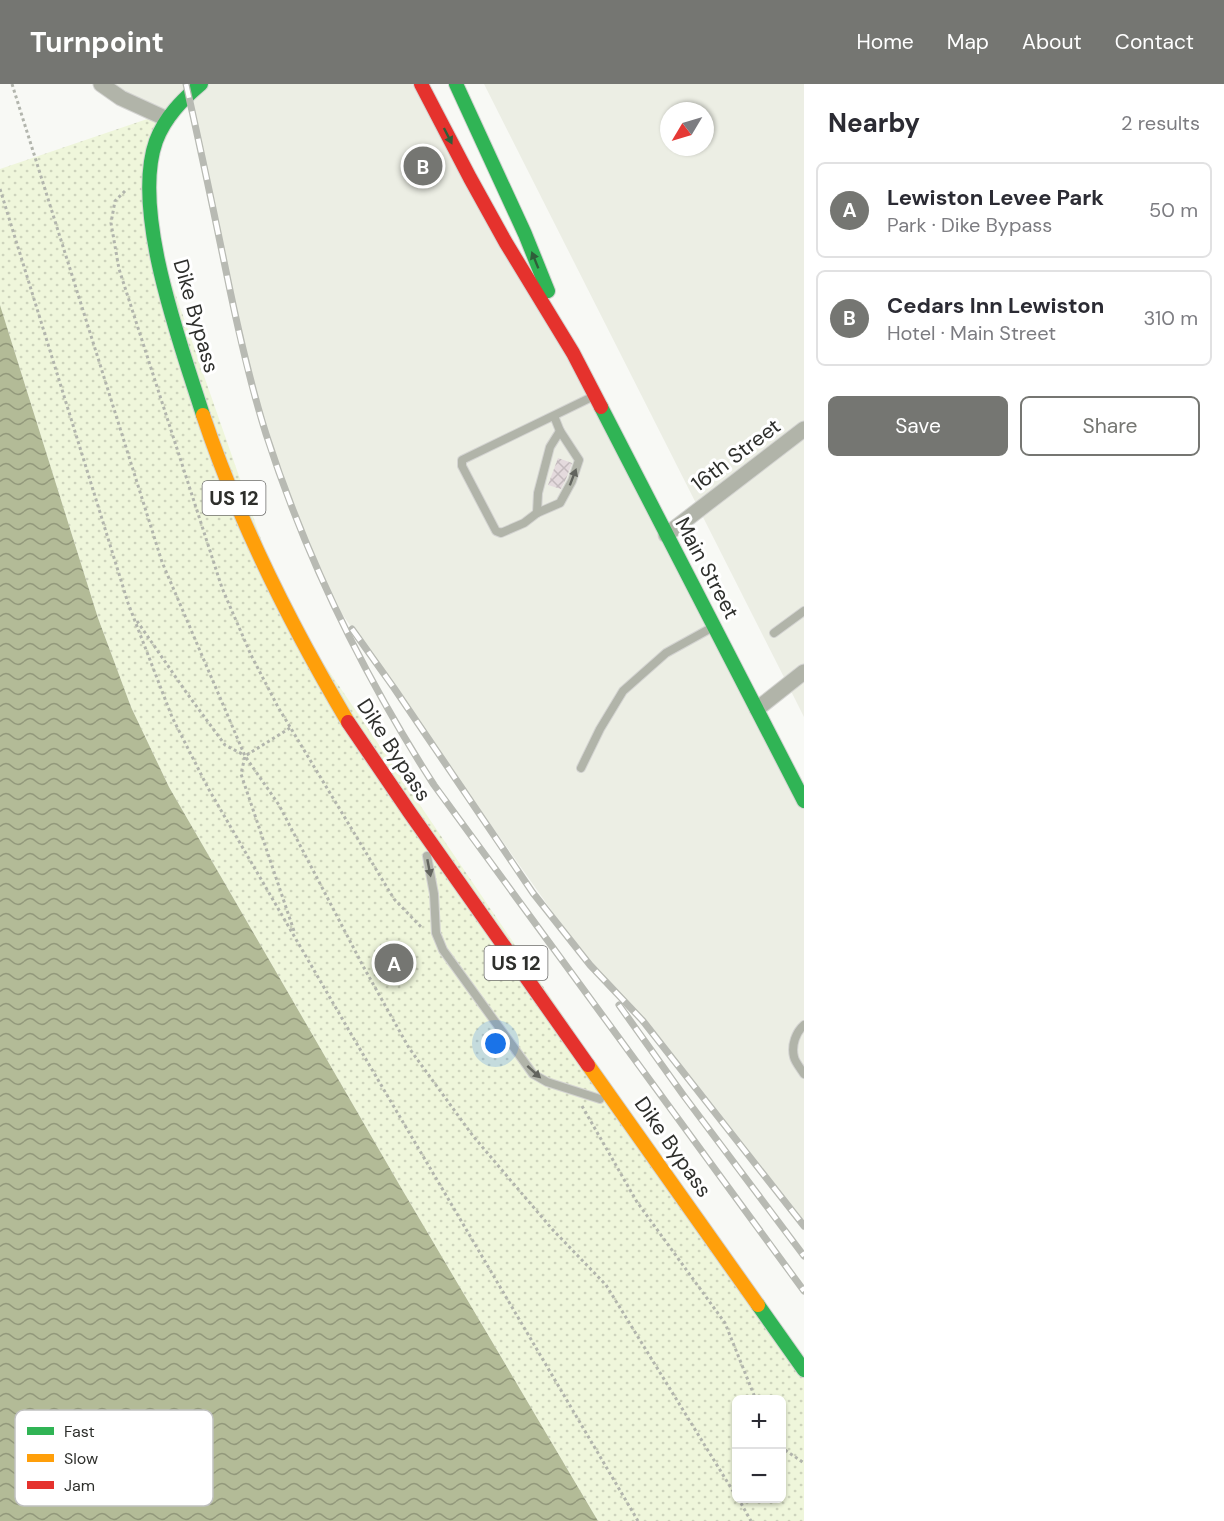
<!DOCTYPE html>
<meta charset="utf-8">
<style>
:root{--surface:#fff;--page:#f7f7f7;--text:#2b2b33;--muted:#7c7c81;--line:#e1e1e2;--accent:#757672}
body{margin:0;font-family:"DM Sans",sans-serif;background:var(--page);color:var(--text)}
.controls{position:absolute;right:18px;bottom:18px;display:grid;overflow:hidden;border-radius:9px;box-shadow:0 2px 4px #0004}
.controls button{width:54px;height:54px;display:grid;place-items:center;padding:0;border:0;border-bottom:2px solid var(--line);background:var(--surface);color:var(--text);font:30px sans-serif}
.compass{position:absolute;left:660px;top:18px;width:54px;height:54px;border-radius:50%;background:var(--surface);box-shadow:0 2px 4px #0004;rotate:232deg}
.you{position:absolute;left:496px;top:960px;width:21px;height:21px;margin:-15px;border:4px solid #fff;border-radius:50%;background:#1a73e8;box-shadow:0 0 0 9px #1a73e833}
.badge{display:grid;place-items:center;width:39px;height:39px;border-radius:50%;background:var(--accent);color:#fff;font-size:20px;font-weight:700}
.pin{position:absolute;translate:-50% -50%;border:3px solid #fff;box-shadow:0 2px 6px #0006}
.list{margin:0;padding:0;list-style:none}
h2{display:flex;justify-content:space-between;align-items:center;height:78px;margin:0;padding:0 24px;font-size:26px}
h2 small{font-size:20px;font-weight:400;color:var(--muted)}
.list li{display:grid;grid-template-columns:39px 1fr auto;gap:18px;align-items:center;box-sizing:border-box;height:96px;margin:0 12px 12px;padding:0 12px;border:2px solid var(--line);border-radius:9px}
.list b{display:block;font-size:22px;white-space:nowrap}
.list p{margin:0;font-size:20px;white-space:nowrap;color:var(--muted)}
.list em{font-size:20px;font-style:normal;color:var(--muted)}
.actions{display:flex;gap:12px;padding:18px 24px}
.actions a{flex:1;padding:14px 0;border:2px solid var(--accent);border-radius:9px;text-align:center;font-size:21px;color:var(--accent)}
.actions .main{background:var(--accent);color:#fff}
.map{position:relative;flex:none;width:804px;height:1437px;overflow:hidden}
header{display:flex;align-items:center;gap:36px;box-sizing:border-box;height:84px;padding:0 30px;background:var(--accent);color:#fff}
header strong{font-size:28px}
nav{display:flex;gap:33px;margin-inline-start:auto;font-size:21px}
main{display:flex}
aside{flex:1;background:var(--surface)}
.map>svg:first-child{display:block}
</style>
<header>
<strong>Turnpoint</strong>
<nav><a>Home</a><a>Map</a><a>About</a><a>Contact</a></nav>
</header>
<main>
<div class="map">
<svg width="804" height="1437" viewBox="0 0 804 1437">
<defs>
<pattern id="grass-dots" width="8" height="8" patternUnits="userSpaceOnUse" patternTransform="scale(1.5)"><rect width="8" height="8" fill="#eff6db"/><path d="M2 2h.1M6 6h.1" fill="none" stroke="#cdd3bc" stroke-width="1.8" stroke-linecap="round"/></pattern>
<pattern id="water-waves" width="16" height="10" patternUnits="userSpaceOnUse" patternTransform="scale(1.5)"><rect width="16" height="10" fill="#b3bb97"/><path d="M0 5q4-4 8 0t8 0" fill="none" stroke="#92987b"/></pattern>
<pattern id="building-cross-hatch" width="8" height="8" patternUnits="userSpaceOnUse" patternTransform="scale(1.5)"><rect width="8" height="8" fill="#e4dadd"/><path d="M0 0l8 8M0 8l8-8" fill="none" stroke="#c4bbbe"/></pattern>
</defs>
<rect width="100%" height="100%" fill="#f8f9f5"/>
<g fill="#eceee4" fill-rule="evenodd">
<polygon points="101,0 421,0 804,718 804,1144 693,999 590,881 330,513 281,392 252,303 189,10 167,35"/>
<path d="M484,0H804V633L798,621ZM669,27H705V63H669Z"/>
</g>
<path fill="url(#grass-dots)" fill-rule="evenodd" d="M159,31L151,140L284,521L804,1286V1437H598L403,1107L169,703L131,623L98,534L0,221V85ZM736,1316H782V1414H736Z"/>
<polygon fill="url(#water-waves)" points="0,221 98,534 131,623 169,703 403,1107 598,1437 0,1437"/>
<polygon fill="url(#building-cross-hatch)" points="558,374 572,379 566,395 561,405 548,401"/>
<g fill="none" stroke-linecap="round" stroke-linejoin="round">
<g stroke="#d4d4d2" stroke-width="10">
<g id="lane">
<polyline points="554,332 560,347 579,376 572,397 560,419 537,429 524,439 501,449 496,447 462,382 462,376 594,312"/>
<polyline points="537,429 538,409 550,363 560,347"/>
<polyline points="774,549 804,527"/>
<polyline points="581,684 600,645 623,607 666,569 713,543"/>
<polyline points="427,772 434,810 436,849 443,866 533,990 547,998 600,1015"/>
<path d="M804,941C796,948 791,961 794,973C795,978 801,985 804,990"/>
</g>
</g>
<g stroke="#d4d4d2" stroke-width="17">
<g id="street">
<polyline points="101,0 121,14 167,35"/>
<polyline points="666,451 804,345"/>
<polyline points="757,625 804,588"/>
</g>
</g>
<g stroke="#d4d4d2" stroke-width="16">
<g id="fast">
<path d="M201,0C182,16 165,33 156,57C131,127 181,261 203,331"/>
<polyline points="456,0 525,150 548,207"/>
<polyline points="601,323 804,717"/>
<polyline points="758,1221 804,1286"/>
</g>
</g>
<g stroke="#d4d4d2" stroke-width="16">
<g id="slow">
<path d="M203,331C239,439 290,540 348,638"/>
<polyline points="588,981 758,1221"/>
</g>
</g>
<g stroke="#d4d4d2" stroke-width="16">
<g id="jam">
<polyline points="421,0 470,94 506,159 573,269 601,323"/>
<polyline points="348,638 410,729 588,981"/>
</g>
</g>
<g stroke="#b2b5ad" stroke-width="3" stroke-dasharray="3 3" stroke-linecap="butt">
<polyline points="12,0 162,478 245,672 279,721 363,882 409,964 473,1052 552,1145 606,1201 736,1412"/>
<polyline points="0,105 128,519 172,633 208,704 354,955 638,1437"/>
<polyline points="125,107 115,117 111,139 119,185 222,504 251,571 278,623 394,815 423,845"/>
<polyline points="137,537 186,608 225,661 244,671"/>
<polyline points="290,644 245,672 241,690 294,847"/>
<polyline points="582,1022 637,1118 725,1239 756,1316"/>
<polyline points="782,1361 785,1366 804,1379"/>
<polyline points="738,1414 751,1437"/>
</g>
<use href="#lane" stroke="#b1b4a9" stroke-width="8"/>
<use href="#street" stroke="#b1b4a9" stroke-width="15"/>
<use href="#fast" stroke="#30b455" stroke-width="14"/>
<use href="#slow" stroke="#ff9f0a" stroke-width="14"/>
<use href="#jam" stroke="#e5322d" stroke-width="14"/>
<g stroke="#b8bab3" stroke-width="7">
<g id="rail">
<path d="M186,0C200,62 213,124 226,187C237,241 249,296 266,350C306,474 364,592 434,701L804,1207"/>
<polyline points="352,545 394,604 533,809 590,881 643,937 804,1142"/>
<polyline points="619,921 684,1012 804,1172"/>
</g>
</g>
<use href="#rail" stroke="#fff" stroke-width="4.5" stroke-dasharray="14" stroke-linecap="butt"/>
</g>
<defs><path id="oneway-solid" d="M-6-.8H1V-3.2L6.5 0L1 3.2V.8H-6Z" transform="scale(1.5)"/></defs>
<g fill="#2f5e3a">
<use href="#oneway-solid" transform="translate(448 52) rotate(63)"/>
<use href="#oneway-solid" transform="translate(535 176) rotate(-112)"/>
</g>
<g fill="#62645e">
<use href="#oneway-solid" transform="translate(573 393) rotate(-69)"/>
<use href="#oneway-solid" transform="translate(429 784) rotate(79)"/>
<use href="#oneway-solid" transform="translate(534 988) rotate(42)"/>
</g>
<g text-anchor="middle" dominant-baseline="central" stroke-width="6" stroke-linejoin="round" paint-order="stroke">
<g fill="#fff" stroke="#6d6d6b" stroke-width="1.5">
<rect x="202.5" y="397" width="63" height="34" rx="4.5"/>
<rect x="484.5" y="862" width="63" height="34" rx="4.5"/>
</g>
<g font-size="20" font-weight="bold" fill="#2e2f2c">
<text x="234" y="414">US 12</text>
<text x="516" y="879">US 12</text>
</g>
<g font-size="21" fill="#2e2f2c" stroke="#fff">
<text transform="translate(196 232) rotate(74)">Dike Bypass</text>
<text transform="translate(736 371) rotate(-37)">16th Street</text>
<text transform="translate(707 484) rotate(62)">Main Street</text>
<text transform="translate(394 666) rotate(57)">Dike Bypass</text>
<text transform="translate(673 1063) rotate(55)">Dike Bypass</text>
</g>
</g>
<rect x="15" y="1326" width="198" height="96" rx="9" fill="#fff" stroke="#c0c1c0" stroke-width="1.5"/>
<rect x="27" y="1343" width="27" height="8" fill="#30b455"/>
<rect x="27" y="1370" width="27" height="8" fill="#ff9f0a"/>
<rect x="27" y="1397" width="27" height="8" fill="#e5322d"/>
<g font-size="16" fill="#2e2f2c">
<text x="64" y="1353">Fast</text>
<text x="64" y="1380">Slow</text>
<text x="64" y="1407">Jam</text>
</g>
</svg>
<div class="controls">
<button>+</button>
<button>−</button>
</div>
<svg class="compass" viewBox="-18 -18 36 36"><path d="M0-13l5 13h-10z" fill="#e53935"/><path d="M0 13l5-13h-10z" fill="#7c7c81"/></svg>
<div class="you"></div>
<div class="pin badge" style="left:394px;top:879px">A</div>
<div class="pin badge" style="left:423px;top:82px">B</div>
</div>
<aside>
<h2>Nearby<small>2 results</small></h2>
<ul class="list">
<li><span class="badge">A</span><div><b>Lewiston Levee Park</b><p>Park · Dike Bypass</p></div><em>50 m</em></li>
<li><span class="badge">B</span><div><b>Cedars Inn Lewiston</b><p>Hotel · Main Street</p></div><em>310 m</em></li>
</ul>
<div class="actions"><a class="main">Save</a><a>Share</a></div>
</aside>
</main>
